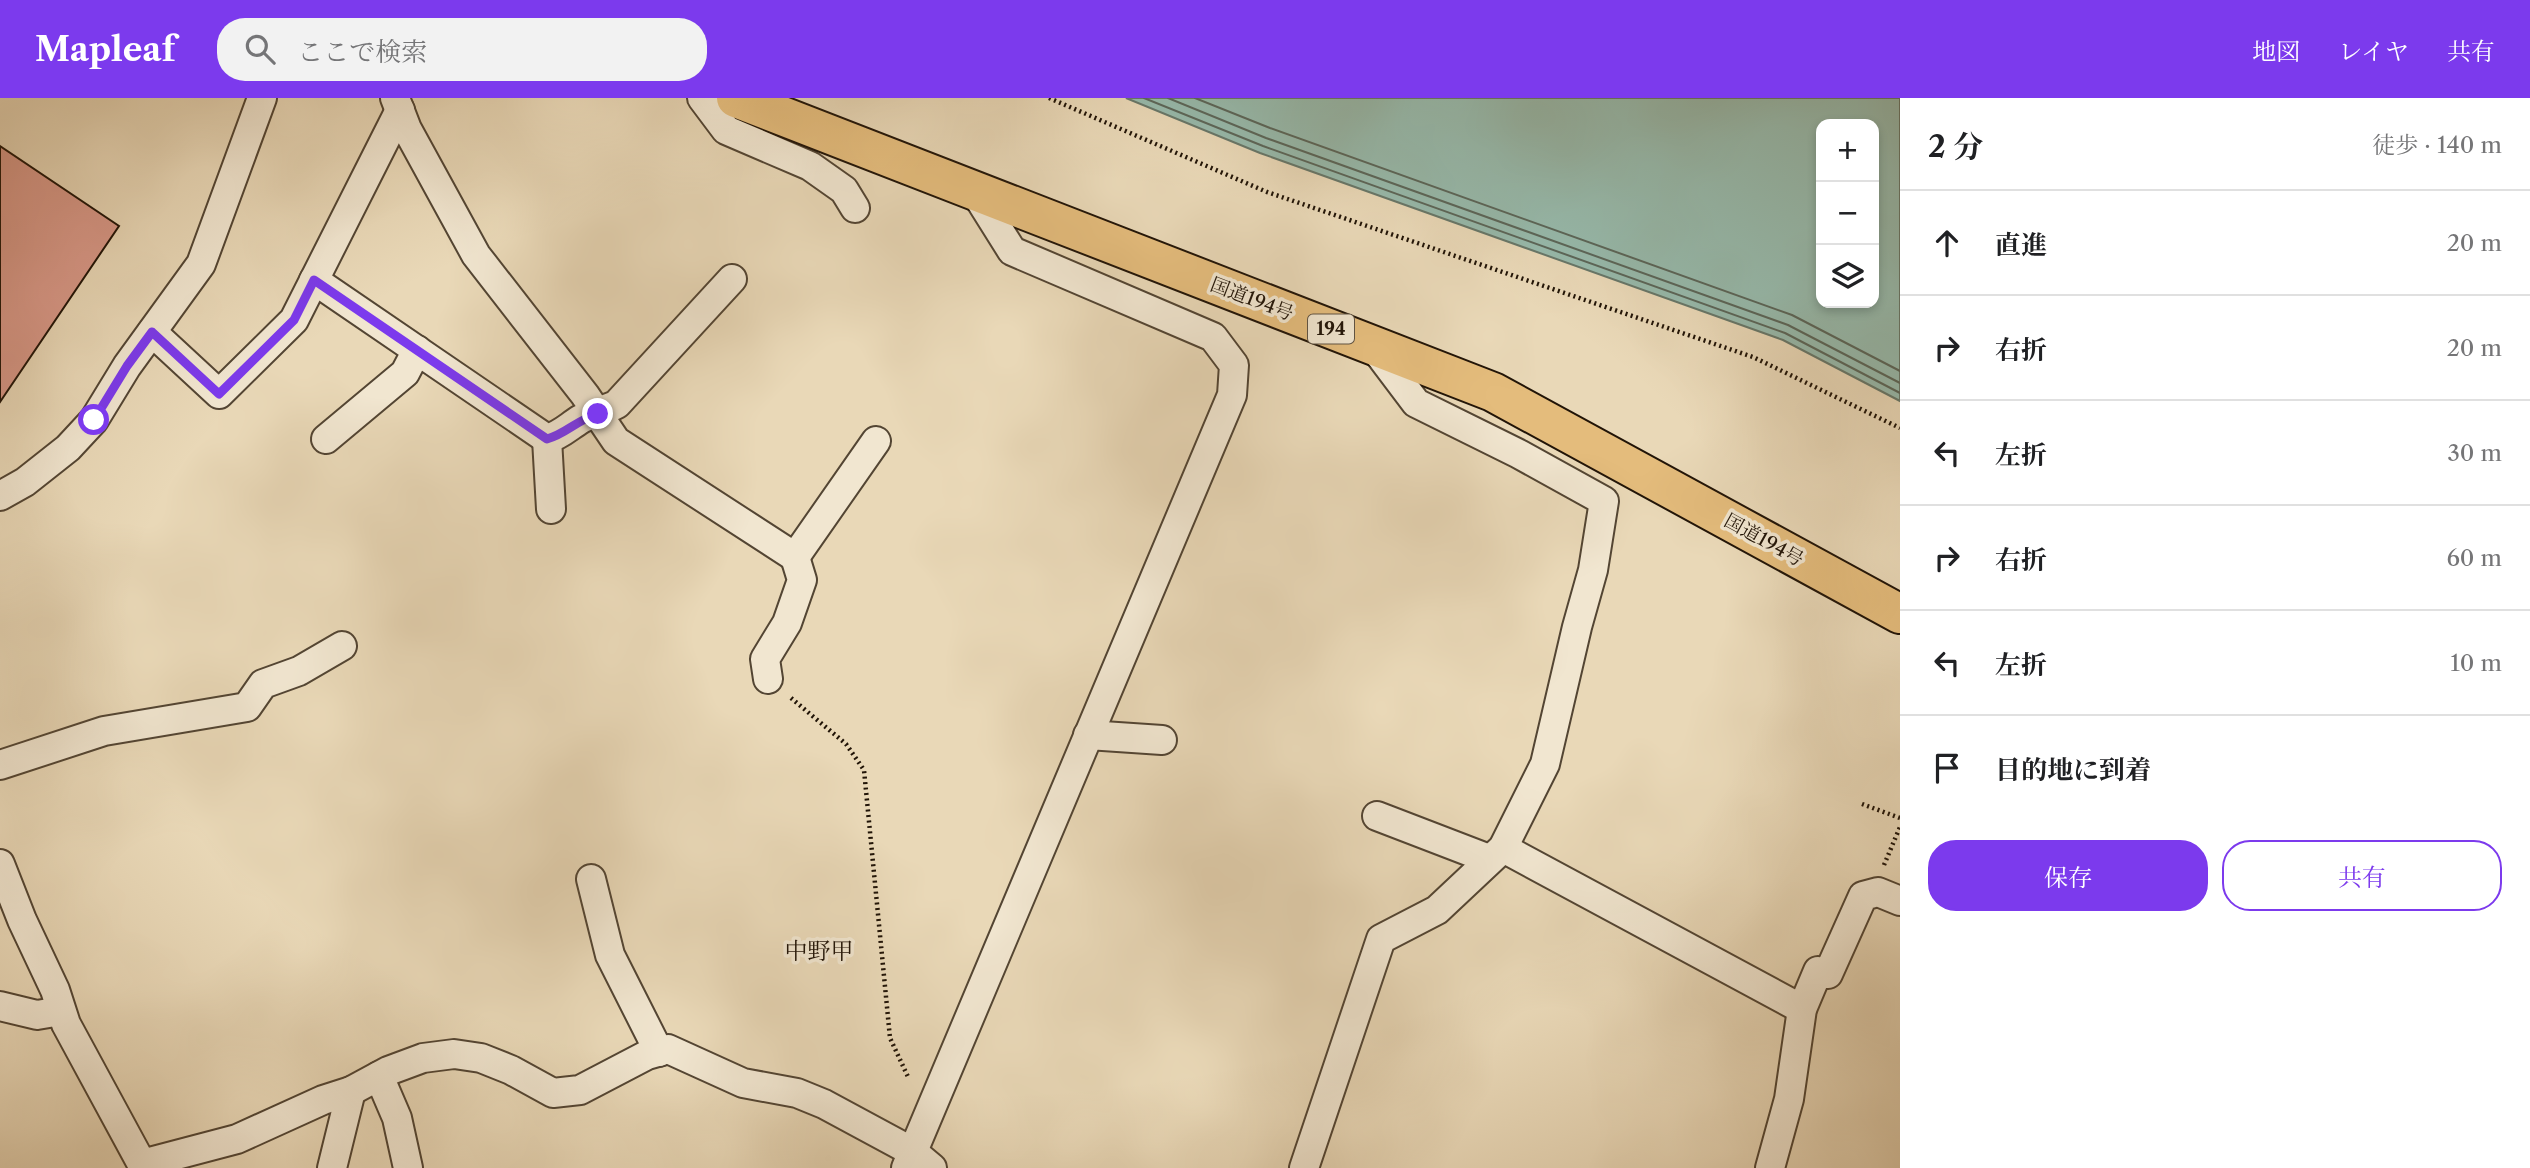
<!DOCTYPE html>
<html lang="ja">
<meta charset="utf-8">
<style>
:root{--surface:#fff;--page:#f2f2f2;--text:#202124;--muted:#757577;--line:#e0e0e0;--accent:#7c3aed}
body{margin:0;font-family:"Libre Caslon Text","Noto Serif JP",serif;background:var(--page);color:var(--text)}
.controls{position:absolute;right:21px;top:21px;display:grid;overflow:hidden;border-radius:14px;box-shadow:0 4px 10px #0003}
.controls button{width:63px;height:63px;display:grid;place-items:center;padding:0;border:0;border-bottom:2px solid var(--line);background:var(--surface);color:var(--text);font:35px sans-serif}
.stop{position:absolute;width:21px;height:21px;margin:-16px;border:5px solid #7c3aed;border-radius:50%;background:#fff}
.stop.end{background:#7c3aed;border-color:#fff;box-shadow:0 2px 7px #0008}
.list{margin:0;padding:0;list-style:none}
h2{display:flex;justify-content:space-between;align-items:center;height:91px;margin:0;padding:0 28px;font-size:30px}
h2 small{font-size:23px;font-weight:400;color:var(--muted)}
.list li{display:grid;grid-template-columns:46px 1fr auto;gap:21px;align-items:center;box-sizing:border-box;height:105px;padding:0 28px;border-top:2px solid var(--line)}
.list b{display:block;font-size:26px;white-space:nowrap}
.list em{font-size:23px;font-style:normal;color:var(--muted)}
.actions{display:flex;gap:14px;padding:21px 28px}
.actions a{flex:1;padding:16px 0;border:2px solid var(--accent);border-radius:28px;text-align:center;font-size:24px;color:var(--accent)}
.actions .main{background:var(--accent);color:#fff}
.icon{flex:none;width:38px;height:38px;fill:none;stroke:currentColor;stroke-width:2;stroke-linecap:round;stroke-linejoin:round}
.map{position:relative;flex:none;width:1900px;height:1070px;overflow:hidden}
header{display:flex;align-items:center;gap:42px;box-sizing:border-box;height:98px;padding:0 35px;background:var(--accent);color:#fff}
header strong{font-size:33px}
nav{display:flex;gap:38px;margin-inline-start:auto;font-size:24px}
.search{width:490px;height:63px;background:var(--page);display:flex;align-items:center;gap:18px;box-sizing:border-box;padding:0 24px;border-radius:28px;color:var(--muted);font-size:26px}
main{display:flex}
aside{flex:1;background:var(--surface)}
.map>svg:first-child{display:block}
</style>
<header>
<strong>Mapleaf</strong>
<div class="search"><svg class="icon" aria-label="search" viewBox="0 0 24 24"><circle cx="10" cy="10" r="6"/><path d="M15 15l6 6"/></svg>ここで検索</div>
<nav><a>地図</a><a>レイヤ</a><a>共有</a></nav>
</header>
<main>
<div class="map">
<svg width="1900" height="1070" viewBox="0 0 1900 1070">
<rect width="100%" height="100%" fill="#e9d8b7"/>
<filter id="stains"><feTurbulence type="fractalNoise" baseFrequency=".00286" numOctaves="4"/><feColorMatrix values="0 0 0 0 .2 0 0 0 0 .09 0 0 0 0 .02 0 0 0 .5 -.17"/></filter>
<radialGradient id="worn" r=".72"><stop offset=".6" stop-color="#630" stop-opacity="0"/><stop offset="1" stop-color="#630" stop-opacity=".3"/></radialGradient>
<path fill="#97baac" stroke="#68786a" stroke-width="2" fill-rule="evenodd" d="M1126,0H1900V303L1783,242L1260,55ZM1821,26H1874V205H1821Z"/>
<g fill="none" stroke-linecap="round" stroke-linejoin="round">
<g stroke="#5c675a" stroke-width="2">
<polyline points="1144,0 1263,48 1785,235 1900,295"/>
<polyline points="1168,0 1266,40 1788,227 1900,285"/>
<polyline points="1195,0 1270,30 1792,217 1900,273"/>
</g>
</g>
<polygon fill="#d89888" stroke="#211407" stroke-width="2" points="0,48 119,128 0,304"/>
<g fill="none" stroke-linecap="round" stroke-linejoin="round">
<g stroke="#534533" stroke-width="32">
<g id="street">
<polyline points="395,0 407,31 476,157 585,297 616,343 795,459 876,343"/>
<polyline points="702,0 726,32 810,68 844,92 855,110"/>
<path d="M314,182L547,341C561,337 568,329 581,321C590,316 606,312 617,306L732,181"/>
<polyline points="152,234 219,296 294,222 400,12"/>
<polyline points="326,341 405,275 417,252"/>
<polyline points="547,341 551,411"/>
<polyline points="0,398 25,384 68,350 94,322 127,268 201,166 262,0"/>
<polyline points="768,581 765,561 787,525 802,482 795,459"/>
<polyline points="1088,637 1162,642"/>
<polyline points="0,667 104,633 247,609 263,586 299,573 342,548"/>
<polyline points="1377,718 1489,761"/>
<polyline points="1503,750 1802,911"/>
<polyline points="0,766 22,822 55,892 66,926 144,1070"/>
<polyline points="591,781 610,857 659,954"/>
<polyline points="0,908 37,917 61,913"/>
<polyline points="379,978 397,1020 408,1070"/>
<polyline points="142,1066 237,1041 323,1002 351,993 388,973 423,960 454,956 481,960 511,972 553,995 580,992 647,957 668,951 743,985 797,995 824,1006 913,1054 932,1070"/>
<polyline points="332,1070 351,993"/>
<polyline points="906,1070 1232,297 1234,267 1213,239 1012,153 975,94"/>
<polyline points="1304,1070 1381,841 1437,812 1503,750 1545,666 1577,529 1593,472 1604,403 1519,356 1416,305 1373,248"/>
<polyline points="1770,1070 1789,1001 1802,911 1818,873 1828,876 1863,798 1878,794 1900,803"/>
</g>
</g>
<g stroke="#211407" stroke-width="42">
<polyline id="highway" points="736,0 1493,294 1900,516"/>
</g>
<g stroke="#211407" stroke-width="4.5" stroke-dasharray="2 3.5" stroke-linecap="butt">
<polyline points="1049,0 1267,94 1753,259 1900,330"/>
<polyline points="791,600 846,646 864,672 890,940 909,981"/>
<polyline points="1862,706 1900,720"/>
<polyline points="1884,767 1900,729"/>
</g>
<use href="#street" stroke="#f1e6d0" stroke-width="28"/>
<use href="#highway" stroke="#e4bc7c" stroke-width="38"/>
</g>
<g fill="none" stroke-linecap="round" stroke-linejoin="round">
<path stroke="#7c3aed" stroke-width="9" d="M94,322L127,268L152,234L219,296L294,222L314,182L547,341C566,336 578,321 598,316"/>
</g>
<g text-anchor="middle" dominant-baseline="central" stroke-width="7" stroke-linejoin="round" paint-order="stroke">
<rect fill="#f1e6d0" stroke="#5f5343" stroke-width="2" x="1308" y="216.5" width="46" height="29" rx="5"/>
<g font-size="18" font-weight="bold" fill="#211407">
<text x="1331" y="231">194</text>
</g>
<g font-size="19" fill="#211407" stroke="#f1e6d0">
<text transform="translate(1252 201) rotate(21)">国道194号</text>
<text transform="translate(1764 442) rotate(29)">国道194号</text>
</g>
<g font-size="23" fill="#211407" stroke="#f1e6d0">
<text x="819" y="853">中野甲</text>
</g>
</g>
<rect width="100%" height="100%" filter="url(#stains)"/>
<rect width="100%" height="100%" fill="url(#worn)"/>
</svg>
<div class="controls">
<button>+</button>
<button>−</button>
<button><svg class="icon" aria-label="layers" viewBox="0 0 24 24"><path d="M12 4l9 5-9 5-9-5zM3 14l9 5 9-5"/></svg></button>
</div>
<div class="stop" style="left:94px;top:322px"></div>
<div class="stop end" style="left:598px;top:316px"></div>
</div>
<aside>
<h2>2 分<small>徒歩 · 140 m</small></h2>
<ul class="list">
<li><svg class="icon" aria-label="ahead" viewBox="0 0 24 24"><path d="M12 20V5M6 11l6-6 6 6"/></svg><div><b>直進</b></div><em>20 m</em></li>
<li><svg class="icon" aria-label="right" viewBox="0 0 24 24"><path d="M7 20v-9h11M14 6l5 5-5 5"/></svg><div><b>右折</b></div><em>20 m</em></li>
<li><svg class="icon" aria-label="left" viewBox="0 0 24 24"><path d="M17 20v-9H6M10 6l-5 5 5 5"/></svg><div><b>左折</b></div><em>30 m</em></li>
<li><svg class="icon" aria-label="right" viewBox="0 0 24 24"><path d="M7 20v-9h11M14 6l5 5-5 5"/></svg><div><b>右折</b></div><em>60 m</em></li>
<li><svg class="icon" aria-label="left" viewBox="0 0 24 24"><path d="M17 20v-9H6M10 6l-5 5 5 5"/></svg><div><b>左折</b></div><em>10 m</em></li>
<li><svg class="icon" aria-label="arrive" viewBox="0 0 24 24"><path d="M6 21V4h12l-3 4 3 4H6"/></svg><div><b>目的地に到着</b></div></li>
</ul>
<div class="actions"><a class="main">保存</a><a>共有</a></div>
</aside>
</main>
